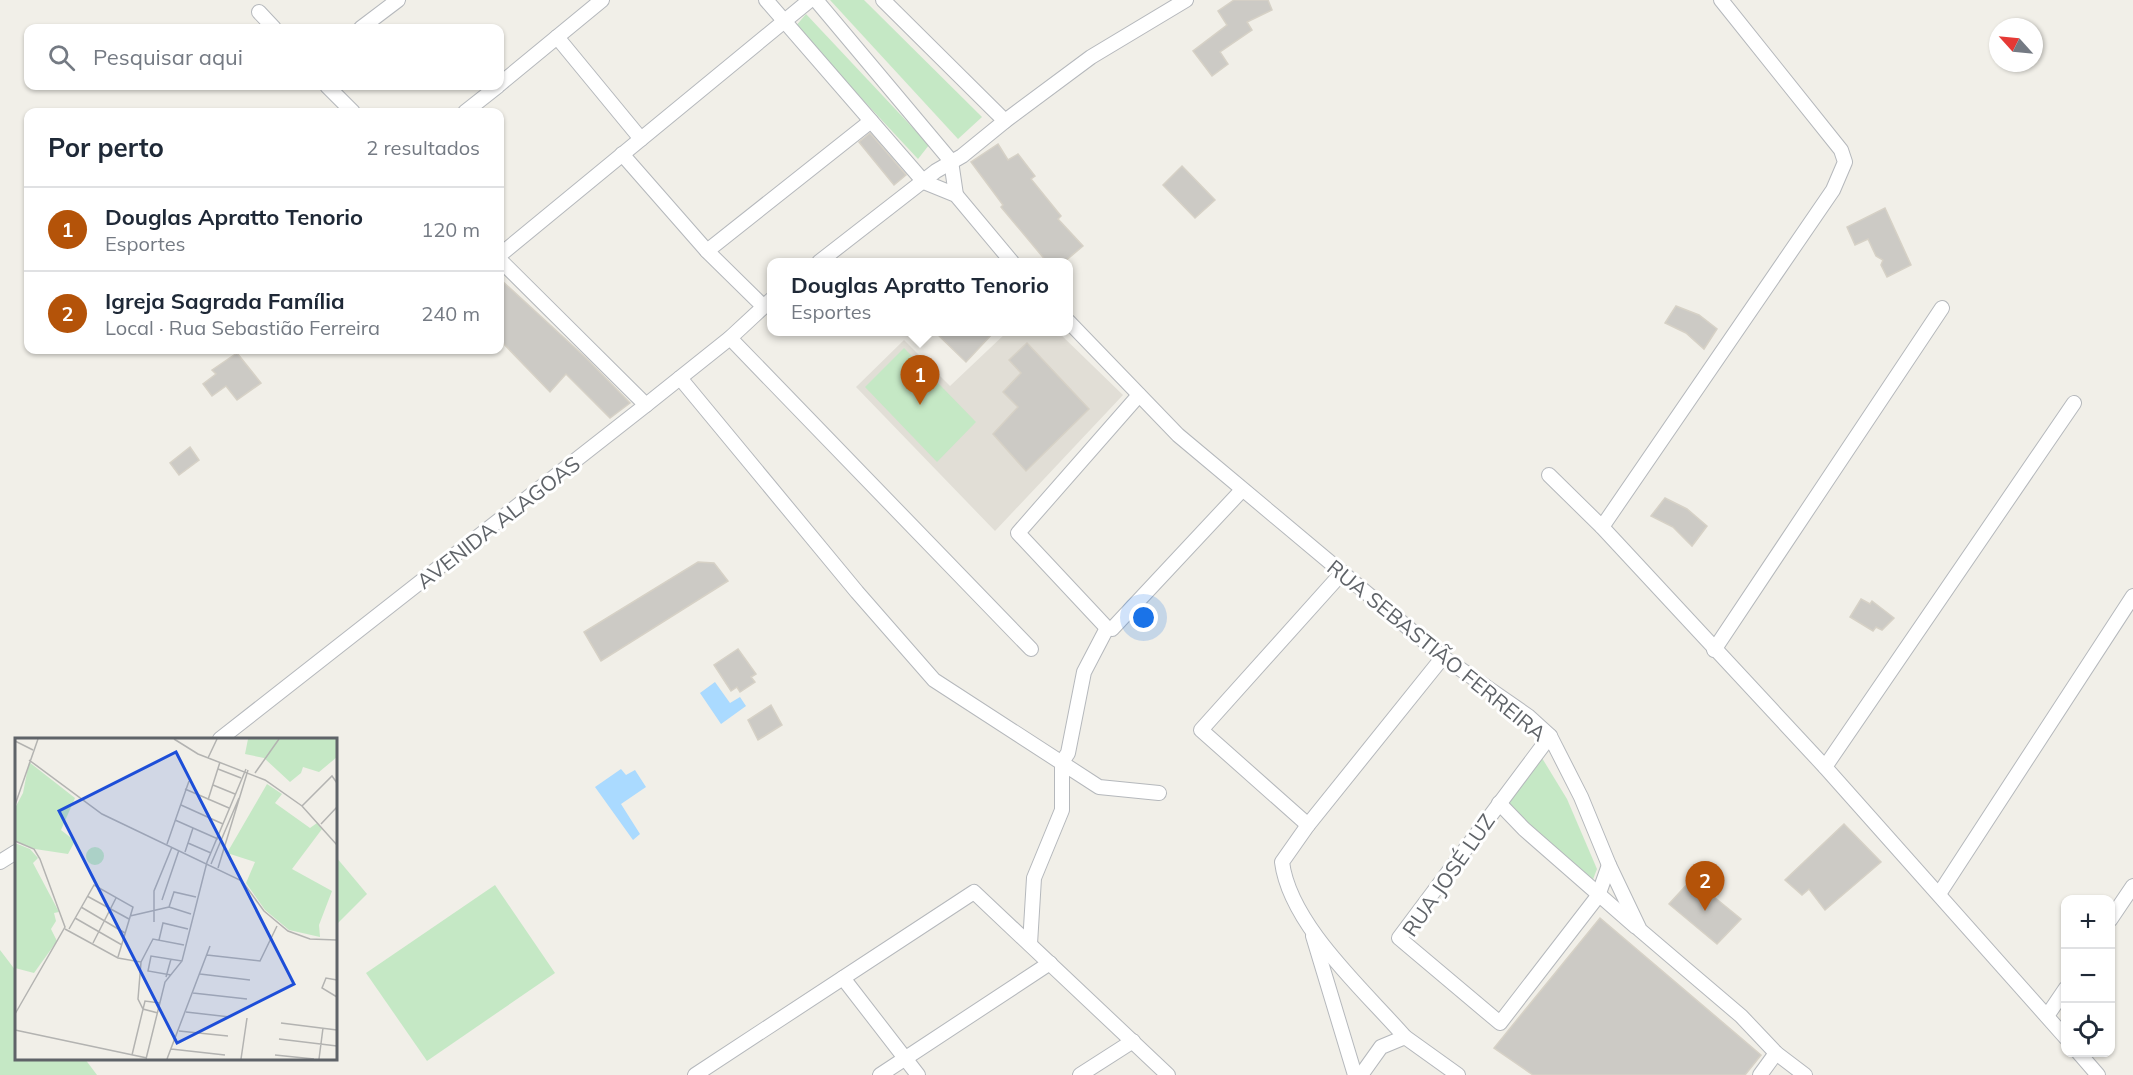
<!DOCTYPE html>
<html lang="pt">
<meta charset="utf-8">
<style>
:root{--surface:#fff;--page:#f6f6f7;--text:#1f2937;--muted:#747a83;--line:#e0e1e3;--accent:#b45309}
body{margin:0;font-family:Mulish,sans-serif;background:var(--page);color:var(--text)}
.controls{position:absolute;right:18px;bottom:18px;display:grid;overflow:hidden;border-radius:12px;box-shadow:0 2px 4px #0004}
.controls button{width:54px;height:54px;display:grid;place-items:center;padding:0;border:0;border-bottom:2px solid var(--line);background:var(--surface);color:var(--text);font:30px sans-serif}
.compass{position:absolute;left:1989px;top:18px;width:54px;height:54px;border-radius:50%;background:var(--surface);box-shadow:0 2px 4px #0004;rotate:297deg}
.you{position:absolute;left:1144px;top:618px;width:21px;height:21px;margin:-15px;border:4px solid #fff;border-radius:50%;background:#1a73e8;box-shadow:0 0 0 9px #1a73e833}
.badge{display:grid;place-items:center;width:39px;height:39px;border-radius:50%;background:var(--accent);color:#fff;font-size:20px;font-weight:700}
.pin{position:absolute;translate:-50% -50px;filter:drop-shadow(0 2px 3px #0008)}
.pin::after{content:'';position:absolute;top:32px;width:21px;height:18px;background:inherit;clip-path:polygon(0 0,100% 0,50% 100%)}
.popup{position:absolute;left:767px;top:258px;width:306px;height:78px;box-sizing:border-box;display:grid;place-content:center;border-radius:12px;background:var(--surface);filter:drop-shadow(0 2px 4px #0005);font-size:20px;white-space:nowrap;color:var(--muted)}
.popup b{font-size:22px;color:var(--text)}
.popup::after{content:'';position:absolute;left:50%;top:100%;margin-left:-12px;border:12px solid transparent;border-top-color:var(--surface)}
.list{margin:0;padding:0;list-style:none}
h2{display:flex;justify-content:space-between;align-items:center;height:78px;margin:0;padding:0 24px;font-size:26px}
h2 small{font-size:20px;font-weight:400;color:var(--muted)}
.list li{display:grid;grid-template-columns:39px 1fr auto;gap:18px;align-items:center;box-sizing:border-box;height:84px;padding:0 24px;border-top:2px solid var(--line)}
.list b{display:block;font-size:22px;white-space:nowrap}
.list p{margin:0;font-size:20px;white-space:nowrap;color:var(--muted)}
.list em{font-size:20px;font-style:normal;color:var(--muted)}
.icon{flex:none;width:33px;height:33px;fill:none;stroke:currentColor;stroke-width:2;stroke-linecap:round;stroke-linejoin:round}
.map{position:relative;flex:none;width:2133px;height:1075px;overflow:hidden}
.search{position:absolute;background:var(--surface);box-shadow:0 2px 4px #0004;left:24px;top:24px;width:480px;height:66px;display:flex;align-items:center;gap:15px;box-sizing:border-box;padding:0 21px;border-radius:12px;color:var(--muted);font-size:22px}
.panel{position:absolute;background:var(--surface);box-shadow:0 2px 4px #0004;left:24px;top:108px;width:480px;height:246px;border-radius:12px}
.map>svg:first-child{display:block}
</style>
<div class="map">
<svg width="2133" height="1075" viewBox="0 0 2133 1075">
<rect width="100%" height="100%" fill="#f1efe8"/>
<polygon fill="#e1ded6" points="1007,332 1058,332 1123,395 995,531 856,387 904,340 950,386"/>
<g fill="#c5e8c5">
<polygon points="830,0 864,0 982,117 958,139"/>
<polygon points="806,14 929,145 918,159 795,27"/>
<polygon points="904,348 976,422 937,462 865,387"/>
<polygon points="1542,758 1567,799 1597,869 1592,882 1509,806 1509,800"/>
<polygon points="336,857 367,894 336,925"/>
<polygon points="495,885 555,973 427,1061 366,973"/>
<polygon points="0,950 16,971 16,1058 85,1059 97,1075 0,1075"/>
</g>
<g fill="#aadaff">
<polygon points="715,682 730,703 740,697 746,706 721,724 700,693"/>
<polygon points="621,769 626,775 635,770 646,787 621,804 640,834 633,840 595,787"/>
</g>
<g fill="#cccac5" stroke="#d6d1c6" stroke-width="1.5">
<polygon points="1234,0 1268,0 1272,10 1247,22 1252,30 1220,52 1228,64 1212,76 1193,51 1227,25 1218,11"/>
<polygon points="870,133 906,175 894,185 859,142"/>
<polygon points="998,144 1008,160 1018,154 1035,176 1031,179 1061,216 1058,219 1083,246 1064,262 1047,262 1001,207 1003,205 971,162"/>
<polygon points="1182,166 1215,200 1195,218 1163,185"/>
<polygon points="1885,208 1911,265 1887,277 1881,265 1883,260 1876,256 1868,239 1855,245 1847,227"/>
<polygon points="500,279 586,358 630,403 610,418 566,374 550,392 500,340"/>
<polygon points="1676,306 1699,315 1717,329 1704,349 1686,333 1665,323"/>
<polygon points="935,332 994,332 966,362"/>
<polygon points="1027,343 1089,409 1026,471 993,434 1018,407 1003,392 1021,373 1009,360"/>
<polygon points="237,353 261,383 237,400 226,386 212,396 203,384 216,374 212,370"/>
<polygon points="190,447 199,460 179,475 170,463"/>
<polygon points="1665,498 1687,509 1707,526 1692,546 1673,527 1651,516"/>
<polygon points="698,562 714,563 728,581 601,661 584,632"/>
<polygon points="1861,599 1870,604 1872,601 1894,618 1882,630 1876,627 1873,631 1850,617"/>
<polygon points="738,649 756,674 751,677 755,682 740,692 737,687 731,691 714,665"/>
<polygon points="771,705 782,725 758,740 748,720"/>
<polygon points="1844,824 1881,862 1825,910 1809,889 1802,895 1785,880"/>
<polygon points="1692,879 1741,919 1717,944 1669,904"/>
<polygon points="1600,918 1761,1055 1745,1075 1533,1075 1494,1048"/>
</g>
<g fill="none" stroke-linecap="round" stroke-linejoin="round">
<g stroke="#b5b8bc" stroke-width="16">
<g id="street">
<polyline points="766,0 924,182 956,195 1012,262"/>
<polyline points="816,0 951,161 956,195"/>
<polyline points="883,0 1005,121"/>
<polyline points="259,12 274,28"/>
<polyline points="361,28 398,0"/>
<polyline points="557,37 641,139"/>
<polyline points="500,84 602,0"/>
<polyline points="327,86 353,112"/>
<polyline points="465,112 498,86"/>
<polyline points="622,154 707,251 763,306"/>
<polyline points="707,251 871,121"/>
<polyline points="500,255 810,0"/>
<polyline points="500,260 646,405"/>
<polyline points="819,262 936,171 962,156 1005,121 1091,57 1186,0"/>
<polyline points="1068,321 1178,435 1443,657 1528,716 1550,736 1581,797 1609,865 1640,930 1741,1016 1776,1053 1805,1075"/>
<polyline points="730,338 1031,649"/>
<polyline points="680,378 857,592 934,680 1099,787 1159,793"/>
<polyline points="1139,395 1018,533 1107,628 1112,629 1242,490"/>
<polyline points="1549,475 1602,527 1825,767 2066,1038"/>
<polyline points="1602,527 1833,190 1845,162 1841,150 1721,0"/>
<polyline points="1714,650 1942,308"/>
<polyline points="1550,736 1399,938 1500,1023 1598,896 1609,865"/>
<polyline points="220,739 646,405 730,338 772,299"/>
<polyline points="1825,767 2074,403"/>
<polyline points="1499,803 1524,829 1636,927"/>
<polyline points="1308,825 1201,730 1341,574"/>
<polyline points="0,862 16,852"/>
<polyline points="1939,894 2133,596"/>
<polyline points="2110,920 2133,886"/>
<polyline points="1313,936 1355,1075"/>
<polyline points="1030,944 1034,878 1062,810 1062,762 1068,753 1084,672 1107,628"/>
<polyline points="843,978 918,1075"/>
<polyline points="2047,1016 2066,988"/>
<path d="M1405,1037C1364,990 1290,925 1282,862L1308,825L1443,657"/>
<polyline points="2078,1052 2098,1075"/>
<polyline points="695,1075 974,892 1168,1075"/>
<polyline points="880,1075 1050,963"/>
<polyline points="1080,1075 1133,1041"/>
<polyline points="1361,1075 1381,1047 1405,1037 1458,1075"/>
<polyline points="1760,1075 1776,1053"/>
</g>
</g>
<use href="#street" stroke="#fff" stroke-width="14"/>
</g>
<g text-anchor="middle" dominant-baseline="central" stroke-width="6" stroke-linejoin="round" paint-order="stroke">
<g font-size="21" fill="#5f6368" stroke="#fff">
<text transform="translate(498 522) rotate(-38)">AVENIDA ALAGOAS</text>
<text transform="translate(1437 650) rotate(39)">RUA SEBASTIÃO FERREIRA</text>
<text transform="translate(1448 875) rotate(-55)">RUA JOSÉ LUZ</text>
</g>
</g>
<g transform="translate(15 738)">
<rect width="322" height="322" fill="#f1efe8"/>
<path d="M233,1H322V19L304,34L288,29L286,35L275,44L249,20L230,16ZM14,24L60,60L46,92L60,103L53,116L20,111L0,103V70L8,55ZM252,46L267,56L260,65L295,90L302,85L307,91L277,131L317,153L304,187L305,199L274,192L250,172L231,145L240,124L212,115ZM0,105L15,111L23,120L18,125L44,174L39,175L41,183L36,191L42,203L19,235L0,230ZM71 118a9 9 0 1 1 18 0a9 9 0 1 1-18 0Z" fill="#c5e8c5"/>
<path fill="none" stroke="#b3b3b1" stroke-width="1.5" d="M159,1L183,16L250,42L287,68L322,107M0,3L18,12M193,20L202,1M14,22L87,76L227,143L249,173L273,193L295,201L322,202M203,31L226,40M240,35L264,1M198,47L220,56M170,51L214,70M193,62L205,24M0,67L23,1M166,67L208,86M287,68L317,38L322,45M160,82L203,101M306,86L322,69M0,103L19,111L25,121L50,189L0,276M173,105L196,115M152,106L174,43M170,114L178,90M196,126L224,60M203,130L233,32M72,158L114,181M147,162L164,112M66,169L110,195M176,176L154,169L159,154L181,159M115,178L154,169M60,180L107,207M139,184V153L157,109M50,191L103,220L126,224L123,261L128,271L143,275M54,191L79,147L118,169L103,219M144,202L148,185L173,191M78,205L101,160M192,217L245,223L262,188M126,224L138,201L169,207M185,236L235,242M156,237L133,233L136,218L167,223M151,239L156,221M322,242L311,240L307,250L322,259M178,255L232,261M171,274L215,279M266,285L322,292M0,292L132,320M164,293L213,298M264,301L322,308M156,311L210,317M117,317L130,263L145,265M260,317L299,321M131,321L150,244L167,223L192,124L231,31M152,321L195,208M226,321L232,280M304,321L308,290"/>
<path fill="#1d4ed8" fill-opacity="0.15" stroke="#1d4ed8" stroke-width="3" d="M161,14L279,246L162,305L44,73Z"/>
<rect width="322" height="322" fill="none" stroke="#5f6368" stroke-width="3"/>
</g>
</svg>
<div class="controls">
<button>+</button>
<button>−</button>
<button><svg class="icon" aria-label="locate" viewBox="0 0 24 24"><circle cx="12" cy="12" r="6"/><path d="M12 2v4M12 18v4M2 12h4M18 12h4"/></svg></button>
</div>
<svg class="compass" viewBox="-18 -18 36 36"><path d="M0-13l5 13h-10z" fill="#e53935"/><path d="M0 13l5-13h-10z" fill="#747a83"/></svg>
<div class="you"></div>
<div class="pin badge" style="left:920px;top:405px">1</div>
<div class="popup"><b>Douglas Apratto Tenorio</b>Esportes</div>
<div class="pin badge" style="left:1705px;top:911px">2</div>
<div class="search"><svg class="icon" aria-label="search" viewBox="0 0 24 24"><circle cx="10" cy="10" r="6"/><path d="M15 15l6 6"/></svg>Pesquisar aqui</div>
<section class="panel">
<h2>Por perto<small>2 resultados</small></h2>
<ul class="list">
<li><span class="badge">1</span><div><b>Douglas Apratto Tenorio</b><p>Esportes</p></div><em>120 m</em></li>
<li><span class="badge">2</span><div><b>Igreja Sagrada Família</b><p>Local · Rua Sebastião Ferreira</p></div><em>240 m</em></li>
</ul>
</section>
</div>
